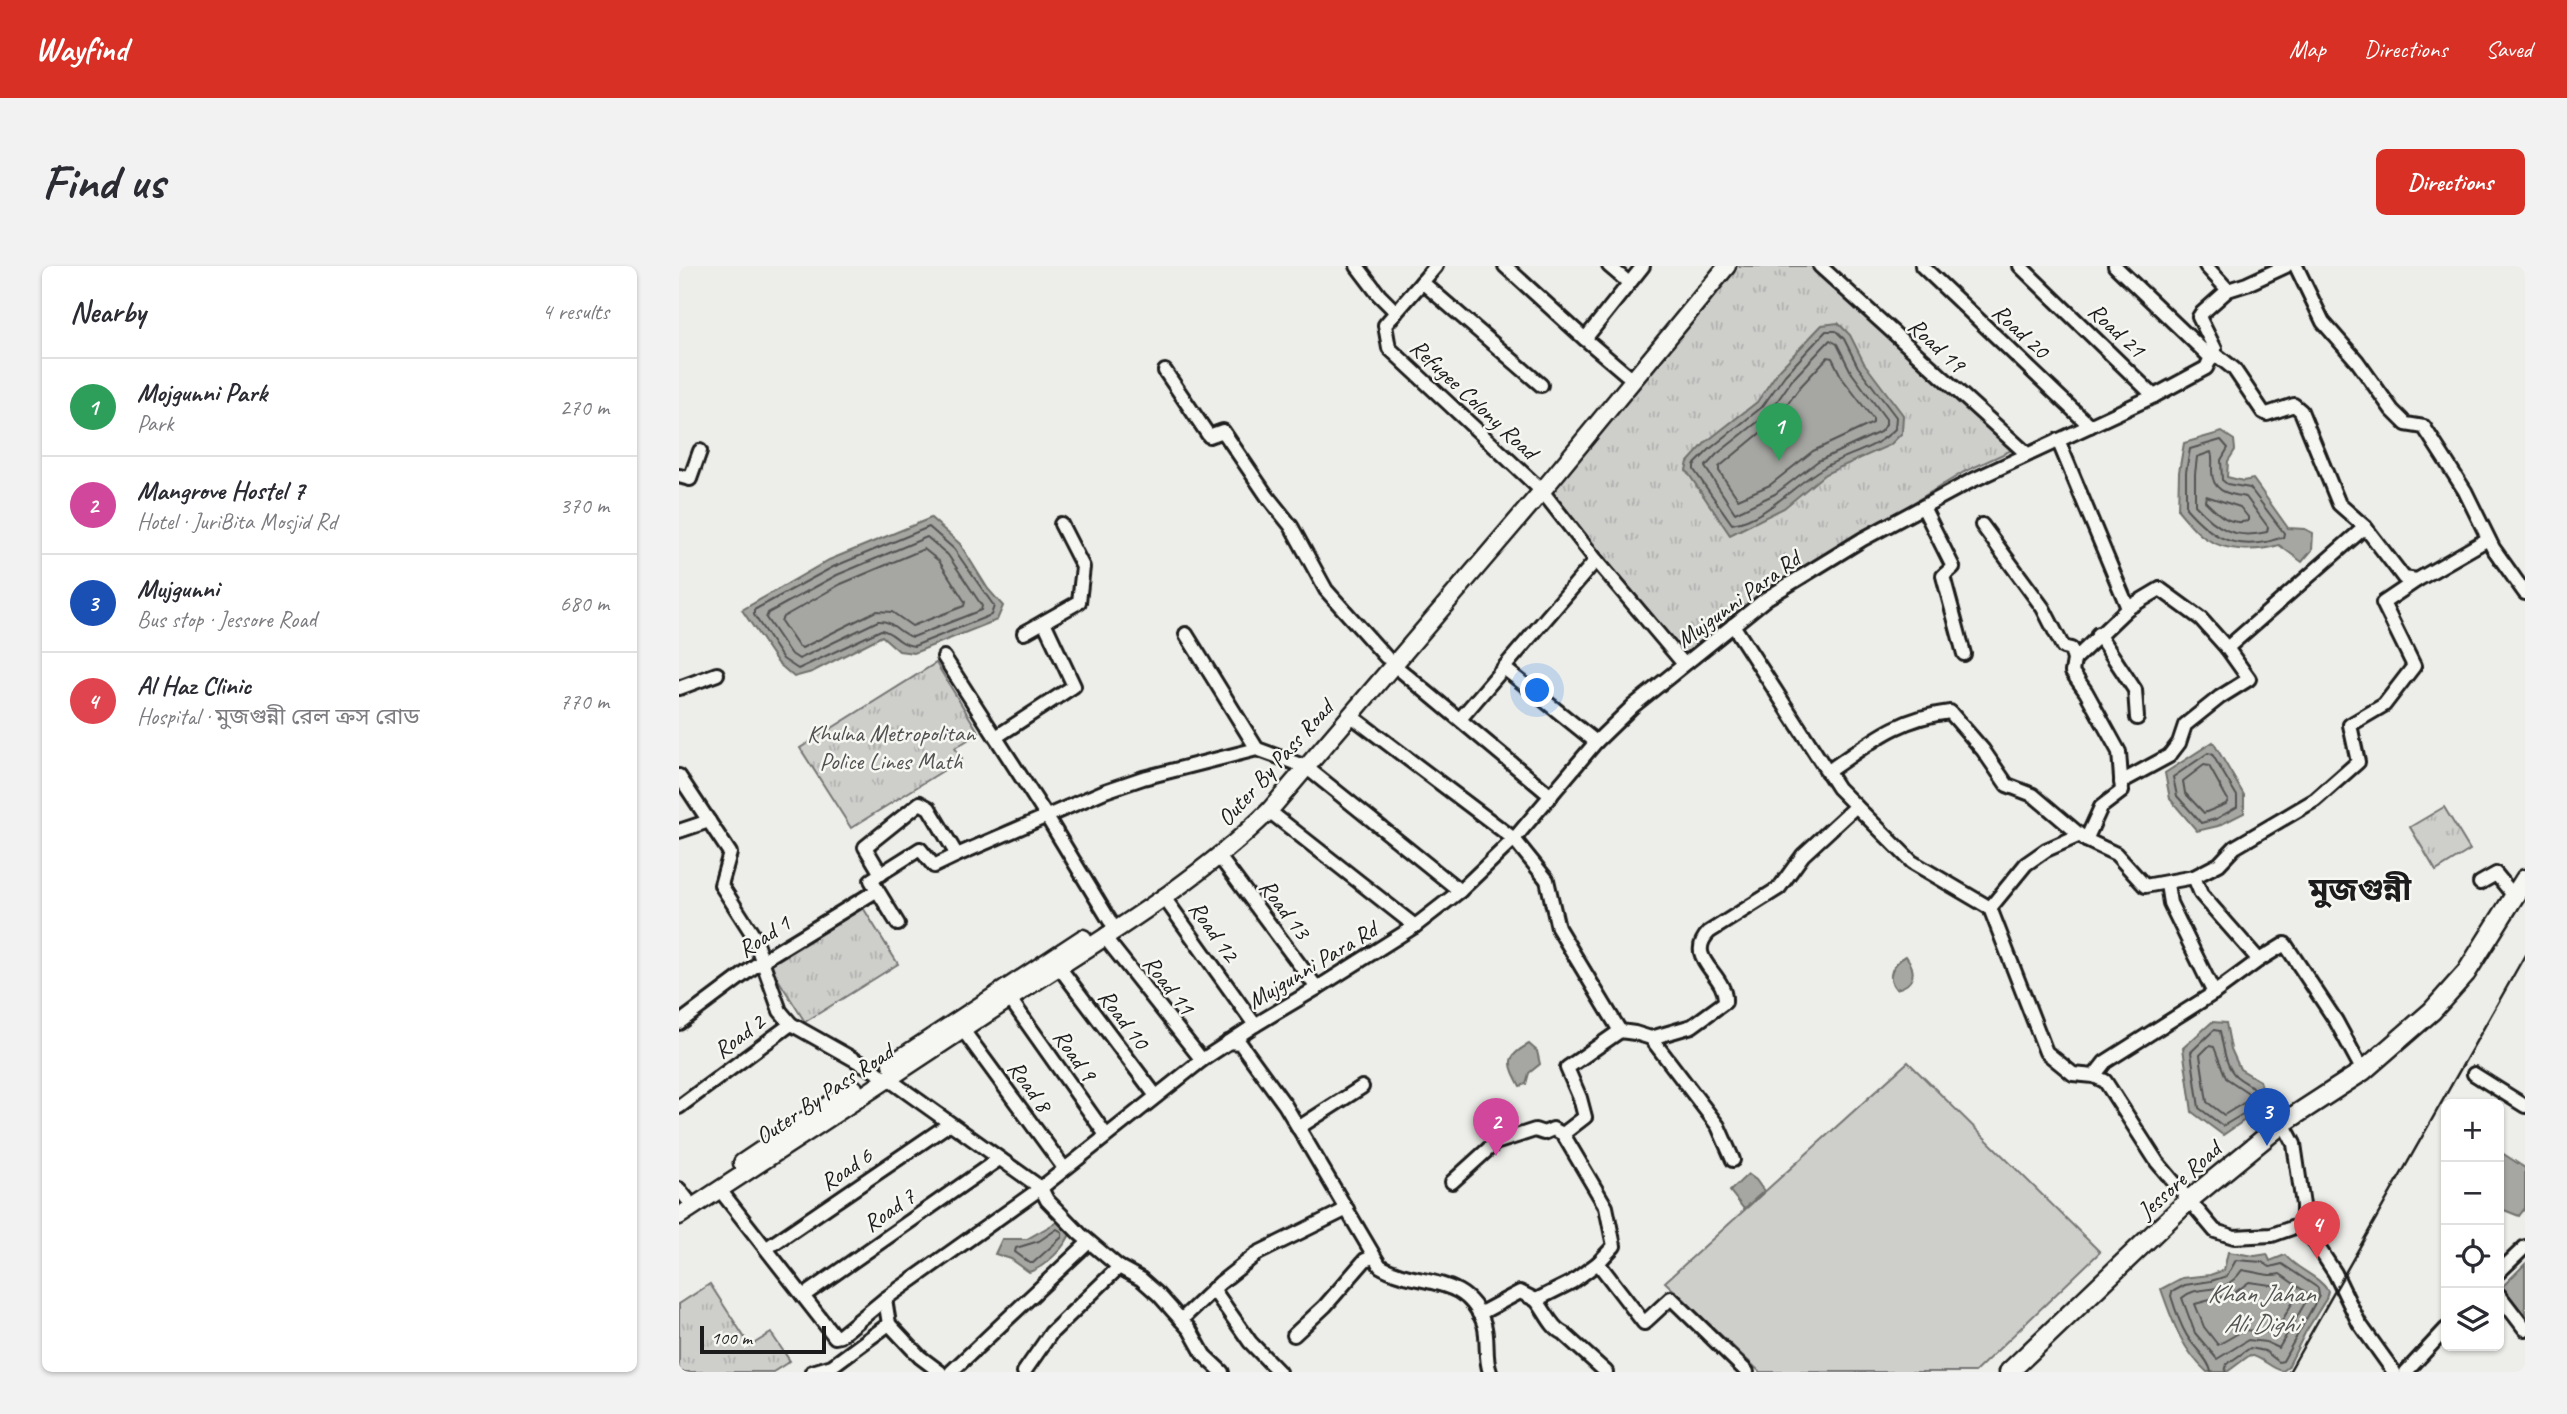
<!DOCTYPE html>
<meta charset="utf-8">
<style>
:root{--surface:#fff;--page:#f2f2f3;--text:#2b2b33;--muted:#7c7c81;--line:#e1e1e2;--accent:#d93025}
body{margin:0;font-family:Caveat,"Noto Sans Bengali",sans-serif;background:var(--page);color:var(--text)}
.controls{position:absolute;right:21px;bottom:21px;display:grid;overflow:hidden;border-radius:10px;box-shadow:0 2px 5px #0004}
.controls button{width:63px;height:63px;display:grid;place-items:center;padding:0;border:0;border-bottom:2px solid var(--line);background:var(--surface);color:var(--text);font:35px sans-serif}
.scale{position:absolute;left:21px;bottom:18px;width:126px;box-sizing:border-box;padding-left:7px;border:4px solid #1c1c1c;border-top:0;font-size:19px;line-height:24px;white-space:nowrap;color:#1c1c1c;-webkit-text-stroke:5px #f6f6f2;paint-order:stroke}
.you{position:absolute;left:859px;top:425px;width:24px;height:24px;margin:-18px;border:5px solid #fff;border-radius:50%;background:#1a73e8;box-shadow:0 0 0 10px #1a73e833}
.badge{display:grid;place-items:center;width:46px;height:46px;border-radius:50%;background:var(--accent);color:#fff;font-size:23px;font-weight:700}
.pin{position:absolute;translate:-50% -58px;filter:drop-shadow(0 2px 4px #0008)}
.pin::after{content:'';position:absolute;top:37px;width:24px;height:21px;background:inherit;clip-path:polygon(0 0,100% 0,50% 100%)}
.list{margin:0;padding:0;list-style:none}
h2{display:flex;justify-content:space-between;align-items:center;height:91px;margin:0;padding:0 28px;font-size:30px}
h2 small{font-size:23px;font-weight:400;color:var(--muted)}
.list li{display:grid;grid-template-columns:46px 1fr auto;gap:21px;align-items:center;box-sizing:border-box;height:98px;padding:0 28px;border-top:2px solid var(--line)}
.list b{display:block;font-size:26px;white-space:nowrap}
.list p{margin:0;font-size:23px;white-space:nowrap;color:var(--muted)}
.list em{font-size:23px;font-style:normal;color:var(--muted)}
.icon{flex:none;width:38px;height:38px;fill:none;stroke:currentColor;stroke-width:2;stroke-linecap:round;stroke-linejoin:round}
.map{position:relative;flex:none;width:1846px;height:1106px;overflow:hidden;border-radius:10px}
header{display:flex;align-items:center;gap:42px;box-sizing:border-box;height:98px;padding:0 35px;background:var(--accent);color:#fff}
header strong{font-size:33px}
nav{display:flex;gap:38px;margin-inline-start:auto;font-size:24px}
.intro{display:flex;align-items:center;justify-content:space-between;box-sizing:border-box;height:168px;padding:0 42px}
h1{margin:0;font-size:49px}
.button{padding:18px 32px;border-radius:10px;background:var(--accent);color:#fff;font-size:24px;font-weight:700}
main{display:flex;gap:42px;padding:0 42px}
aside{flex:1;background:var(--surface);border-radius:10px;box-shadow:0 2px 5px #0004}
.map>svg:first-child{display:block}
</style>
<header>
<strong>Wayfind</strong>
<nav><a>Map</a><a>Directions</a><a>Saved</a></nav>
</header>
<div class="intro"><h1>Find us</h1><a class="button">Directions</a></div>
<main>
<aside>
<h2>Nearby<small>4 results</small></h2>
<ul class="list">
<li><span class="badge" style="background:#2e9e5b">1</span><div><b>Mojgunni Park</b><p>Park</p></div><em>270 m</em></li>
<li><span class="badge" style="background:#d1479c">2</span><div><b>Mangrove Hostel 7</b><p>Hotel · JuriBita Mosjid Rd</p></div><em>370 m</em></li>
<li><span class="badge" style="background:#1a4fb4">3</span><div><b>Mujgunni</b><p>Bus stop · Jessore Road</p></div><em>680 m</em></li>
<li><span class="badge" style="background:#e0444e">4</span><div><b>Al Haz Clinic</b><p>Hospital · মুজগুন্নী রেল ক্রস রোড</p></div><em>770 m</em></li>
</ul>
</aside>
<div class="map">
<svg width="1846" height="1106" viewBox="0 0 1846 1106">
<defs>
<pattern id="grass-tufts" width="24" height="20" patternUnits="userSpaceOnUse" patternTransform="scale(1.75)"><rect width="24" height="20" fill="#cececb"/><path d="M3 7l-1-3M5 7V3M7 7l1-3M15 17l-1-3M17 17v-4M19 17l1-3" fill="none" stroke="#b0b0ae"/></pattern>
</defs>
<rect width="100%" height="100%" fill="#edede9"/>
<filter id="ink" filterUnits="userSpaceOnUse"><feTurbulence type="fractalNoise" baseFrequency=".0143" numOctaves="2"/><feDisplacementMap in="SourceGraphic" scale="14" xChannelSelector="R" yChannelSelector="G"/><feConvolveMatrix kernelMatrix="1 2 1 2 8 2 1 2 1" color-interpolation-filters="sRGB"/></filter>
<g filter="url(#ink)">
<g fill="url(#grass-tufts)" stroke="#757574" stroke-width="2">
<polygon points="1050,0 1137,0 1335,183 1285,206 1140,294 1082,325 1053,357 1005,392 869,221"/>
<polygon points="257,397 300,467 276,482 283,493 172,562 121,482"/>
<polygon points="1765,541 1791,584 1757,605 1731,561"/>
<polygon points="183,640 219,698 126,756 90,699"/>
<polygon points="31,1018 71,1080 92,1067 111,1095 94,1106 0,1106 0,1038"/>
</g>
<polygon fill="#cececb" stroke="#757574" stroke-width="2" points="1229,796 1421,986 1296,1106 1081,1106 986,1016"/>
<g fill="#a6a6a3" stroke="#6f6f6d" stroke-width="2">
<polygon points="1159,57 1171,69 1185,97 1224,149 1223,167 1211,179 1146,208 1105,242 1051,269 1007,204 1009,196 1027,176 1078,136 1100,104 1143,59"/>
<path d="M1543,166L1555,174L1556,184L1549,195L1548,211L1564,215L1574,213L1609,262L1626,263L1634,267L1633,284L1623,296L1600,279C1577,286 1547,286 1526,272C1516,266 1507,253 1499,244L1500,206L1505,177Z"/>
<polygon points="252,252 281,278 309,323 324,340 318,354 235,387 220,385 203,370 133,406 115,411 99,397 63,344 150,294"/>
<polygon points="1534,476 1565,529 1565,547 1539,560 1518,565 1491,533 1486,507"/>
<path d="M1227,690C1238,705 1236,719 1217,723C1206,711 1214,697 1227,690Z"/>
<polygon points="1533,756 1547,757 1552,783 1561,803 1581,815 1589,838 1544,869 1513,846 1504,782"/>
<path d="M850,778L858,785L861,798L850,807L847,818L841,820C829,797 826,791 850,778Z"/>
<polygon points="1820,885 1846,902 1846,942 1840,950 1820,942"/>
<polygon points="1069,908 1077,914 1085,925 1065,943 1051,925"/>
<path d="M380,955L392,965C388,980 365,1002 350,1006L332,993L316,988L323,973H348Z"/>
<path d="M1549,986L1576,990L1588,988L1591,995L1606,989C1618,1004 1639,1009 1649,1025L1647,1033L1626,1067L1609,1101L1604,1105C1592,1103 1585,1092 1571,1089L1548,1106H1528C1503,1084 1493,1054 1482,1023L1503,1012L1531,1009L1545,1004Z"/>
<polygon points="1846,998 1846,1049 1821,1023"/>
</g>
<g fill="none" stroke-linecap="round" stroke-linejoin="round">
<g stroke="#535352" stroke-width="2">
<path d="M1147,65H1157L1165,73L1179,101L1217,151L1216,163C1197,183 1167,188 1144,202C1114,219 1089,252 1053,258L1015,204V199L1032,182L1083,141L1106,109Z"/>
<polygon points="1151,74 1158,78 1172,106 1207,153 1207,159 1201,166 1139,195 1096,228 1056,247 1026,201 1038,188 1090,147 1113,114"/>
<polygon points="1149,91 1153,92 1163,112 1194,153 1194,157 1134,185 1091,219 1059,233 1040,205 1040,201 1097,154 1121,121"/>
<path d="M1542,174L1549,182L1542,194L1543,214L1548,218L1571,222L1605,267L1604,272C1598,272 1593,275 1587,276C1550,283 1530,268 1507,242V206L1511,183Z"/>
<path d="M1532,186C1534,191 1533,196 1533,203C1532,226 1549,228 1567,231L1589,261L1588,266C1555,274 1537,262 1516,239V208L1518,191Z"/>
<path d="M1527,230L1561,241L1569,251V255C1550,260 1539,248 1526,235Z"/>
<path d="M250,261L275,283L315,340L312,349L235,380C218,378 216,366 202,364L119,403L104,393L75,349V344L154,301Z"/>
<path d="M248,271L269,289L303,340L302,344L234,371C220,369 215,354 199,355L120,393L111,387L87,352L89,347L158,309Z"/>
<polygon points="245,283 260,295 286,336 285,340 233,360 213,346 197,345 123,382 119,380 102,355 104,351 162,318"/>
<polygon points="1529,487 1533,488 1558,530 1558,541 1537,553 1522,557 1498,530 1494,511"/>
<polygon points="1525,499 1530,500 1549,534 1547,538 1525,547 1506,527 1504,515"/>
<path d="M1535,764L1541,765C1544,779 1546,800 1557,810C1570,821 1574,816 1580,834L1574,842L1544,860L1520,842L1512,786Z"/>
<polygon points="1530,780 1535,781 1547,812 1568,826 1570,831 1568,835 1545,849 1528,836 1521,789"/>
<polygon points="378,963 383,966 383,971 354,997 351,997 336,986 337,982 360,975"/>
<path d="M1563,1004C1577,1006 1588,1011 1601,1008L1628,1027L1630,1030L1600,1082L1587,1076L1569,1074L1538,1093L1516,1067L1503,1032C1521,1016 1543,1033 1563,1004Z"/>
<polygon points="1570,1016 1599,1020 1614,1030 1615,1034 1596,1067 1565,1064 1539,1079 1525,1061 1516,1038 1554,1028"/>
<path d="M1532,1106C1530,1093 1513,1080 1507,1068C1500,1056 1496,1043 1492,1030L1493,1026L1506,1019L1532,1015L1548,1010L1557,994L1583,996L1591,1001L1603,998L1639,1022L1640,1030L1604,1095L1600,1096L1586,1085L1571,1082L1548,1098L1546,1106"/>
</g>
<g stroke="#1c1c1c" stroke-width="18">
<g id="minor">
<polyline points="678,0 700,29 717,46"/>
<polyline points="757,0 706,59 710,82 863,225 917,294 1005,398"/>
<polyline points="826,0 906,73 947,108"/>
<polyline points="930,0 950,17"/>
<polyline points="1141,0 1348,188"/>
<polyline points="1243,0 1411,160"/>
<polyline points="1341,0 1475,130"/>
<polyline points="1436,0 1533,93"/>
<polyline points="1527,0 1549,24"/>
<polyline points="1617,0 1644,56 1678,95 1713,144 1727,158 1745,161 1786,225 1814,282 1846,327"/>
<polyline points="743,16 862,119"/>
<polyline points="906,73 964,0"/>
<polyline points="1535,87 1555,103 1584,146 1588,148 1615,139 1622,145 1660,238 1686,261 1725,312 1738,314 1809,273"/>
<polyline points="486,105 530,170 544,165 588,230 612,260 647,324 707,391"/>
<polyline points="1379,174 1449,342 1395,394"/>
<polyline points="0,210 11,213 21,185"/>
<polyline points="1244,241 1274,301 1264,310 1285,388"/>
<polyline points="1303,259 1364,342 1384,381 1392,383 1395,394 1393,406 1407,426 1440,486 1443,525 1422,541 1407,574"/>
<polyline points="1449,342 1481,323 1522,353 1548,382"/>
<polyline points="1054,359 1159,522 1233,596 1311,642 1367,786 1394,808 1415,810 1426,815 1478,896 1536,965 1555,971 1593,969 1624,958"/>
<polyline points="345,367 400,336 404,301 382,258"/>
<polyline points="507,368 578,483 627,501 781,625"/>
<polyline points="1419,368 1456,424 1458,452"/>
<polyline points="265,391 368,551 431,655"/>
<polyline points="714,398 872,530"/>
<polyline points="825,402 917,476"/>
<polyline points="0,422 38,408"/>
<polyline points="671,449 835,573 868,614 879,662 941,765 888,802 901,832 906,851 884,868 927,941 935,980 919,997 965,1057 992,1032 1068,1106"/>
<polyline points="781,453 917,294"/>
<polyline points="317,471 395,420 365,356"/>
<path d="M1148,506C1191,477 1218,452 1271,446L1304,484L1328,519L1354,529L1407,574L1437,588L1466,620L1515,611L1540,598L1556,581L1636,534L1679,496L1671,459L1705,439L1735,400L1704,337L1738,314"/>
<polyline points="0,510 51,587 42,619 74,669 101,745 112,758 208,812 362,922 368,934 401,968 440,1001 462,1013 480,1029 511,1064 525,1089 543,1106"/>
<polyline points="1442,516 1490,490 1500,477 1506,459 1541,431 1570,413 1548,382 1686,261"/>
<polyline points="590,545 736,660"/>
<polyline points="0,565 30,555"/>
<polyline points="539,589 638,722"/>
<polyline points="202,608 186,581 241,537 250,542 278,589 426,525 464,512 578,483"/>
<polyline points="1515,611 1522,628 1580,694"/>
<polyline points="1801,617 1817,608 1835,630"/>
<polyline points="1488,618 1491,637 1535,727 1580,694 1606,678 1657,755 1684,805"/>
<polyline points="484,630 576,759"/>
<polyline points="1311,642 1347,598 1367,584 1401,569"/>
<polyline points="219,658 192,614 241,583 255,600 278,589"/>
<polyline points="427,668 431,678 523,794"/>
<polyline points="380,701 477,830"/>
<polyline points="331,733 427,869"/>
<polyline points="0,757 84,694 197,625"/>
<polyline points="284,764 385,902"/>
<polyline points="941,765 956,767 972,772 1039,860 1054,894"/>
<path d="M972,772L1013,760L1046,736C1048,707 1004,693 1030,666L1100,622L1124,589L1177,540"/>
<path d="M549,776L561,777L606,839L701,1000C738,1022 787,1006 805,1058C810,1074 805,1091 811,1106"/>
<polyline points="1795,808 1846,840"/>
<polyline points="1415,810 1426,796 1535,727"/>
<polyline points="0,841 112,758"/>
<polyline points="1604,857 1615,878 1624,939 1624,958 1656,1007 1680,1057 1715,1106"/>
<polyline points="619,862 683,821"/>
<polyline points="773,916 816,877 856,864 865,867 874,863 884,868"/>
<polyline points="0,923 8,933"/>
<polyline points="41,924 156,1071 161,1070 206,1033 362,922 523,794 576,759 638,722 736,660 781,625 835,573 917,476 954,440 1088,332 1184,273 1290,216 1475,130 1527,102 1536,83 1520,51 1522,48 1549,24 1568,18 1607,0"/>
<polyline points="88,982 270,858"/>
<path d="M919,997L893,1016L857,1034C866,1044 872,1062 884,1067L927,1106"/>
<polyline points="1820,1006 1846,981"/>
<polyline points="534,1023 571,1076 600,1106"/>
<polyline points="1820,1029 1846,1063"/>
<polyline points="124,1030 320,893"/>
<polyline points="800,1048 841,1026 857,1034"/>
<polyline points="502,1054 541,1017 579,987 668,943"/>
<polyline points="210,1058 241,1091 261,1106"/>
<polyline points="615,1069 646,1040 686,994 694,991"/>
<polyline points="133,1106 153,1100 210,1058 206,1033"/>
<polyline points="272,1106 410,976"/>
<polyline points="345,1106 372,1067 440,1001"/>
<polyline points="1727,1106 1767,1063"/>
</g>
</g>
<g stroke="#1c1c1c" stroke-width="21">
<g id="major">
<polyline points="212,798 404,672"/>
<polyline points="63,897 175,822"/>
<path d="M0,950C117,874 234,797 350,720C432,667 520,614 590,545L863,225L1048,0"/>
</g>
</g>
<g stroke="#1c1c1c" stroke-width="23">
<polyline id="highway" points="1330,1106 1510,934 1604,857 1684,805 1753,745 1787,707 1846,613"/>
</g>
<use href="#minor" stroke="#f6f6f2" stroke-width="12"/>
<use href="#major" stroke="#f6f6f2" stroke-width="16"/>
<use href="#highway" stroke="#f6f6f2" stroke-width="18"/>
<polyline stroke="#1c1c1c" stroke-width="2.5" points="1610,1106 1846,689"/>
</g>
</g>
<g text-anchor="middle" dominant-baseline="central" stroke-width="5" stroke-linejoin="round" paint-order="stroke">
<g font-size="24" fill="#1c1c1c" stroke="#f6f6f2">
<text transform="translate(1438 64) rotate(43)">Road 21</text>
<text transform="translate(1342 65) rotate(43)">Road 20</text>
<text transform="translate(1258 79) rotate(43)">Road 19</text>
<text transform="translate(795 133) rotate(43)">Refugee Colony Road</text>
<text transform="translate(1059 333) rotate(-36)">Mujgunni Para Rd</text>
<text transform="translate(596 497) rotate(-48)">Outer By Pass Road</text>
<text transform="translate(606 643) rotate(53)">Road 13</text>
<text transform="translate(535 665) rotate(55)">Road 12</text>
<text transform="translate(85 670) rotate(-33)">Road 1</text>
<text transform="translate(633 699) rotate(-31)">Mujgunni Para Rd</text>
<text transform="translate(490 719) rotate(52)">Road 11</text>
<text transform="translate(445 753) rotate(53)">Road 10</text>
<text transform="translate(60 770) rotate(-37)">Road 2</text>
<text transform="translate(396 789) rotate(55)">Road 9</text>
<text transform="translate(351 820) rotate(54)">Road 8</text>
<text transform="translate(145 828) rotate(-34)">Outer By Pass Road</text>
<text transform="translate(167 903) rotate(-34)">Road 6</text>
<text transform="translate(1500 914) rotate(-42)">Jessore Road</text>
<text transform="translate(210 944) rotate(-35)">Road 7</text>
</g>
<g font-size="24" fill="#515151" stroke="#f6f6f2">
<text x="212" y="467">Khulna Metropolitan<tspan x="212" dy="28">Police Lines Math</tspan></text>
</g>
<g font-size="26" font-style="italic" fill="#535352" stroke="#f6f6f2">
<text x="1582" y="1027">Khan Jahan<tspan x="1582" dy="30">Ali Dighi</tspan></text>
</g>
<g font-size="32" font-weight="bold" fill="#1c1c1c" stroke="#f6f6f2">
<text x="1681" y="623">মুজগুন্নী</text>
</g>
</g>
</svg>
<div class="controls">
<button>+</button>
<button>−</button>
<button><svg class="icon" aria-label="locate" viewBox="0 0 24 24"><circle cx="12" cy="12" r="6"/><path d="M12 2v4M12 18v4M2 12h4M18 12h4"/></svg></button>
<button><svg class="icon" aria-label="layers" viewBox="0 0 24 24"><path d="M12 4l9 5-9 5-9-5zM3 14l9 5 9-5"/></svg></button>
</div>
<div class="scale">100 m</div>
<div class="you"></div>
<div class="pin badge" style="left:1100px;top:195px;background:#2e9e5b">1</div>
<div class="pin badge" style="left:817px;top:890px;background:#d1479c">2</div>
<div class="pin badge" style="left:1588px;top:880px;background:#1a4fb4">3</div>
<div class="pin badge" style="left:1638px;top:993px;background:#e0444e">4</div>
</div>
</main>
